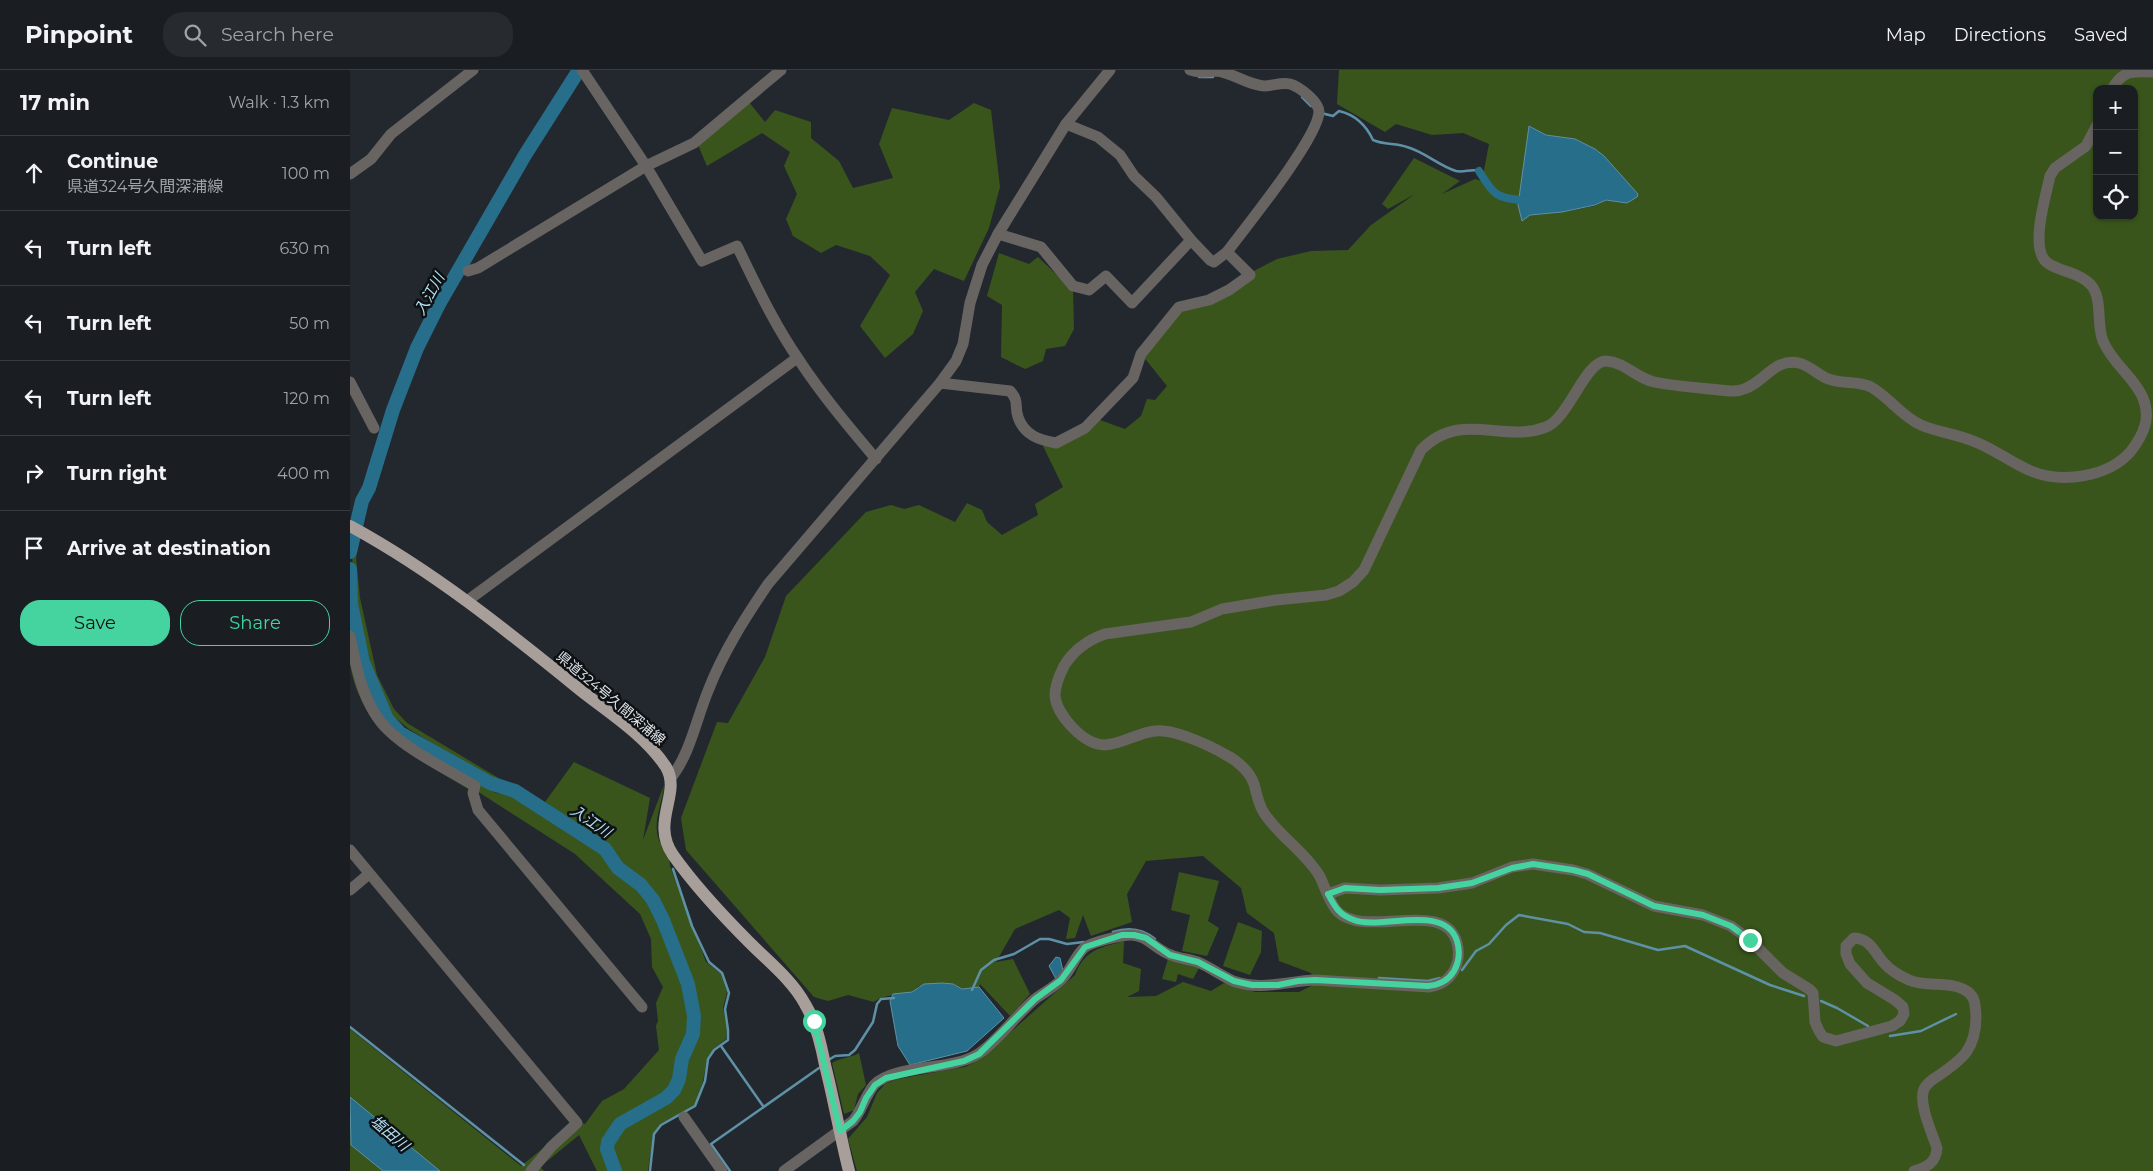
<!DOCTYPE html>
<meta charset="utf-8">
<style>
:root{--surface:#1a1e23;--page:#272b30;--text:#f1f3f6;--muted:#9fa2a6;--line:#383c41;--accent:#45d49f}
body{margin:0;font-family:Montserrat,"Noto Sans JP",sans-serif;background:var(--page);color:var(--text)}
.controls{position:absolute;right:15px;top:15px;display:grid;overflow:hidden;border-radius:10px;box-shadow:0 1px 4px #0004}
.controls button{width:45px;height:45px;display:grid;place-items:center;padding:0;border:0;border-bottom:1px solid var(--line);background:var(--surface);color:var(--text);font:25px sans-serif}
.stop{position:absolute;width:15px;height:15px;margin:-11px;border:4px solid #45d49f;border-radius:50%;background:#fff}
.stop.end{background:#45d49f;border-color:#fff;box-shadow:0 1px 5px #0008}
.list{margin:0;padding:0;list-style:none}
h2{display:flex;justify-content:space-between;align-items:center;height:65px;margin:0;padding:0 20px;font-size:21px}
h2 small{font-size:16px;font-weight:400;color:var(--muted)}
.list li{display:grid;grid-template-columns:32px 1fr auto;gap:15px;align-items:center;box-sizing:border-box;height:75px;padding:0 20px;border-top:1px solid var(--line)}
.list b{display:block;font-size:19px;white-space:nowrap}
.list p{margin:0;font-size:16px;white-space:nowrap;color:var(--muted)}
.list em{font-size:16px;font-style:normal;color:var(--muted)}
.actions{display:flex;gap:10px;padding:15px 20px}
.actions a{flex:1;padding:11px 0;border:1px solid var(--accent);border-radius:20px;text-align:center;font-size:18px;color:var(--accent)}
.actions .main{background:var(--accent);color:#111}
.icon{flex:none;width:28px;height:28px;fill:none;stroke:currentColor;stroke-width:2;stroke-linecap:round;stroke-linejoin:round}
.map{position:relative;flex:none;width:1803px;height:1101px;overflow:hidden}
header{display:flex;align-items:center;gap:30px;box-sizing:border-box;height:70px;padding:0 25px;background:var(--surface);border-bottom:1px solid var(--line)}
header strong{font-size:24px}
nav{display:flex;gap:28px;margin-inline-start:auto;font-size:18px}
.search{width:350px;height:45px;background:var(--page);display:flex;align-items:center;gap:12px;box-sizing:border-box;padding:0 18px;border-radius:20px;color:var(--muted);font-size:19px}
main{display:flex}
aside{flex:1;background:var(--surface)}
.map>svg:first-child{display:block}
</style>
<header>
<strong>Pinpoint</strong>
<div class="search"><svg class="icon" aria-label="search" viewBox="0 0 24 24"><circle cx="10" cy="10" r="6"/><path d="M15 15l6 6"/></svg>Search here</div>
<nav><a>Map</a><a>Directions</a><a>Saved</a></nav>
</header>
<main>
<aside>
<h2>17 min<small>Walk · 1.3 km</small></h2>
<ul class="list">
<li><svg class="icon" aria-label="ahead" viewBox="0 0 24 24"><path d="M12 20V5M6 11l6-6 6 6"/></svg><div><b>Continue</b><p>県道324号久間深浦線</p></div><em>100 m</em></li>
<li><svg class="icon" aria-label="left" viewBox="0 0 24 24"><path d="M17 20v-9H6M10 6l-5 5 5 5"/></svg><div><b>Turn left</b></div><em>630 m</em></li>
<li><svg class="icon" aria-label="left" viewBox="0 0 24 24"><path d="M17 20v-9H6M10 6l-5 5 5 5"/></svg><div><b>Turn left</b></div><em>50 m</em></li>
<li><svg class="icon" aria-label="left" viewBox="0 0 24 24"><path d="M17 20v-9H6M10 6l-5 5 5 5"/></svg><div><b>Turn left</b></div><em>120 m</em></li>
<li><svg class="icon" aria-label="right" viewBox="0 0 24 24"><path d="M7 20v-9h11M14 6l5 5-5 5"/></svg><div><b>Turn right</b></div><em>400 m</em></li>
<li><svg class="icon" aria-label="arrive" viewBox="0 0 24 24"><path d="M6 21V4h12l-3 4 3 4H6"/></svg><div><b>Arrive at destination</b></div></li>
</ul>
<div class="actions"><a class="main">Save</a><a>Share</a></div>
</aside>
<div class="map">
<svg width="1803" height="1101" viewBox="0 0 1803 1101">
<rect width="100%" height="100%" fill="#23282f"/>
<g fill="#39551c" fill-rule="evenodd">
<path d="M989,0H1803V1101H507L498,1069L517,1047L527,1023L535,1014L547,1009L615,997L630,989L725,905C735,879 750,878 774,871L773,893L791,899L789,921L777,927L806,926L833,912L861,921L874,913L905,922H949L965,914L961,903L929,891L924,863L897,843L891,818L853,786L796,791L777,824L782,852L741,866L733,845L725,868L716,869L720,848L709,840L665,859L646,892L663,889L680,924L660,946L630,914L629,917L612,919L603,914L569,916C559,929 537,921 524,932L498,925L478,931L464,927L336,780L331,748L367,652L378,653L415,587L436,526L516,442L541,435L554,439L569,435L605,452L617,433L632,440L637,452L652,465L688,445L685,434L713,417L693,376L750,350L775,359L791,346L797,329L805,330L817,316L792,285L831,239L927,189L961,181L998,180L1021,155L1065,124L1038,139L1032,134L1064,88L1110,111L1092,124L1125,109L1132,111L1139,74L1113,63L1082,65L1046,54L1035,62L987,34ZM1747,19H1784V146H1747ZM1180,56L1196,65L1225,69L1254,86L1288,124L1277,133L1256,130L1245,136L1212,142L1180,145Z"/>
<polygon points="398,31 415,52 425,40 461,52 461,68 489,91 503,118 543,108 529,74 542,38 599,50 624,33 641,40 650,117 639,158 614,211 584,199 565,222 573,241 563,264 535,288 510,256 540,205 520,186 486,175 471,183 443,166 436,149 447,124 434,96 440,82 412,63 357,96 348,75"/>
<polygon points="649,183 679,194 688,187 723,220 724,259 715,276 696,279 693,291 675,299 651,287 652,235 637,226"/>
<polygon points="10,467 6,488 10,528 27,605 44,639 57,653 150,709 140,709 59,659 43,646 24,608 6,534 2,486"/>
<path d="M0,553L14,610L34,649L49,664L146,723L166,725L231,765L258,786L263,800L287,820L302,839L314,864L336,922L338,958L323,1008L316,1021L265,1054L253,1078L262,1101H247L229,1065L190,1097L194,1101H77L0,1036V959L171,1096L227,1051L235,1054L252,1031L274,1019L309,980L306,956L308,951L306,933L313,917L302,897L301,869L290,844L225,784L130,723L118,719C63,685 13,665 0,595C0,582 0,567 0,553Z"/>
<path d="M224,692L300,728L293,770L314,715C313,732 303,750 308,767C311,778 320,784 320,796L356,892L371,904L377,922L373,938L377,959L376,969L363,979L357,988L353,1011L345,1036L310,1054L303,1064L298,1101H270L262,1079L267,1061L323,1027L331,1013L346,960V925L304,822L280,803L261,780L195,732Z"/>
<polygon points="829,802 869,811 858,851 869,858 857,886 832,881 840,845 821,840"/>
<polygon points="888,852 912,861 911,882 900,905 873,896"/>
<polygon points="818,889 849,898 843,909 828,904 826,912 812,909"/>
<path d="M509,983L516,1015L508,1024L504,1040L494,1044L482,993C490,988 500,988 509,983Z"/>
<polygon points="0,1055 54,1101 0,1101"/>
</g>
<g fill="#266e89" stroke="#5e91a6">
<polygon points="1179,56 1196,65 1225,69 1245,79 1254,86 1288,124 1287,127 1277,133 1256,130 1245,135 1212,142 1180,145 1172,151 1168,135"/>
<polygon points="706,887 710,888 713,901 706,909 699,896"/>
<polygon points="592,913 603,914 612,919 629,917 654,948 617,981 560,995 548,976 540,931 543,924 562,922 574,914"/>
<polygon points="0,1027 90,1101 33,1101 1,1075"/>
</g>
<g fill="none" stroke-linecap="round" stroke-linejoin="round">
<g stroke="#5e91a6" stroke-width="2.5">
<polyline points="849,7 863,7"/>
<polyline points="952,27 961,36"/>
<path d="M971,43L983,46L989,41C1006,45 1016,55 1023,70C1034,75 1046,73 1057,77C1075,82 1089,96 1106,101C1114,103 1122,98 1129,101"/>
<path d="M763,862C778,857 793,859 805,869"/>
<polyline points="1112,900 1126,881 1139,874 1156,855 1169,845 1218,854 1234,862 1250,863 1308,880 1335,876 1420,915 1454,926"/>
<polyline points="1029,908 1078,911 1090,908"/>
<polyline points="622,920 631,900 644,890 664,884 690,869 699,869 717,874 734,872"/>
<polyline points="1471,931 1487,938 1518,956"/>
<polyline points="0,957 174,1095"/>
<polyline points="1540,966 1571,961 1606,944"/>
<polyline points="371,976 413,1036"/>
<polyline points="480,989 485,986 499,985 505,980 523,952 527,934 531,929 544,928"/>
<polyline points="300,1101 304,1064 311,1055 345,1036 355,1011 358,989 364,980 378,970 378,960 375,939 379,923 372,903 359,892 342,856 323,799"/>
<polyline points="380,1101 361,1074 469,998"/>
</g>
<path stroke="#266e89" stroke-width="8" d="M1129,101C1146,129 1147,127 1178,131"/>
<g stroke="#266e89" stroke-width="14">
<polyline points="0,482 12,431 19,418 43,340 67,278 89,234 175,85 229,0"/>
<polyline points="0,499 1,534 13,592 37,649 50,663 140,713 165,721 255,779 268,798 291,815 303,830 313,850 338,914 344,946 343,964 332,989 329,1009 324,1020 316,1028 270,1054 258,1072 257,1079 265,1101"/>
</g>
<g stroke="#686461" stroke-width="11">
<path d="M232,0L296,96L352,191L387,176C406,215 424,254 449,290C472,325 499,357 526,389"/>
<path d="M840,0C850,4 857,1 867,1C883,3 898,15 914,16C923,16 931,12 940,14C950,17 969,32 969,42C968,68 895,158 877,182"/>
<path d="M1762,19C1773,0 1783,1 1803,2"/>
<polyline points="0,104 21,89 41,64 123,0"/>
<polyline points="648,164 691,177 723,216 739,220 756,206 782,233 841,170"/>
<polyline points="118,201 128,198 296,96 344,73 431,0"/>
<polyline points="0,312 24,358"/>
<path d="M590,313L660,321C670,332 664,336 668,347C674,365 689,370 706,373L735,358L783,308L791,284L829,237L859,230L879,220L900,205L877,182L864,192L860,190L841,170L806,127L784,106L770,85L748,67L716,54"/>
<polyline points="117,531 447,288"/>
<path d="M0,566C6,598 14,637 38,660C62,683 97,699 125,716L123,723L128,740L292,937"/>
<path d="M320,709C340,685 346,650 358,621C373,582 395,548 418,514L590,313L606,291L613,274L620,233L632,195L648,164L716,54L760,0"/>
<polyline points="0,780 227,1053 201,1077 181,1101"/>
<polyline points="0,820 19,804"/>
<path d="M978,824L995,818L1030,820L1088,818L1122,813L1162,797L1183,794L1223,800L1237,804L1304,836L1353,845L1381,856L1400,870L1433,903L1459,919L1463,923L1465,952L1469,961L1473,967L1486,971L1542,956L1550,951L1554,944L1553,937L1545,930L1517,913L1500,894L1496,884V876L1504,868C1521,869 1524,882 1534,893C1541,901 1550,906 1559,910C1577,918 1602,910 1618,922C1626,928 1625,937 1626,946C1626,979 1613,989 1588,1006C1583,1009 1577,1013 1574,1019C1568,1033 1582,1063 1587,1078C1586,1093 1577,1097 1564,1101"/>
<polyline points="334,1047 372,1101"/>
<path d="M434,1101L503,1051C512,1040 515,1026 524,1015C544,994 602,1001 628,984C647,972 667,944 685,929C694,922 705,917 712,909C721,900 725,886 734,878C741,872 772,865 781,865C797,865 806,880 821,885C830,889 841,889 850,893C861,898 872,906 883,911C910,921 938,911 965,910L1079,917C1088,915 1095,913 1101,905C1108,896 1110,884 1107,873C1095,827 1016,869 988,842C979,833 975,816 969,805C954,781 929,766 914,743C908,734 907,724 904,714C900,702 888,691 876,685C861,676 830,662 813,661C792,659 775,674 755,675C734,675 706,645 705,625C705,616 710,604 714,596C723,581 738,570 755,564L841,552L872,539L926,530L976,525L989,521L1003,512L1014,500L1071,380C1111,339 1152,374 1196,357C1219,348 1235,291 1256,291C1275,292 1286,308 1304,312C1329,317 1355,318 1380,321C1383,321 1388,321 1391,320C1413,315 1424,287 1449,293C1460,296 1466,303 1476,308C1491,315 1507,310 1521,317C1539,327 1552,347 1571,355C1587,362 1606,364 1623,371C1643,378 1661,393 1681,401C1712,414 1759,407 1781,381C1794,364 1801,348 1793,328C1784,307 1762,293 1753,271C1746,254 1753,229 1741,215C1730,203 1712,202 1699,194C1678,182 1696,126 1700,106L1705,98L1736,76L1747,55"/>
</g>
<path stroke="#a89f9a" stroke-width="12" d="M0,456C83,501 156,560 229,619C259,643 295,665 316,697C332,724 300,751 323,785C345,816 373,846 400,873C419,892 442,910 455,934C466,952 471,974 475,995C484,1030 490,1066 499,1101"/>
</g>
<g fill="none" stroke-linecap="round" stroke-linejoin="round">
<path stroke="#45d49f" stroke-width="6" d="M464,951L490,1061L503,1051L510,1042L516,1028L525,1015L536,1008L614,991L629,984L685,929L711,910L735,877L772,865H784L796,868L820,885L848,892L884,911L902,915H928L948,911L965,910L1078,916C1089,915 1098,911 1104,901C1109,892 1110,881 1107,871C1095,833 1031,860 1004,850C989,845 985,837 978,824L995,818L1030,820L1088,818L1122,813L1162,798L1183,794L1223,800L1238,804L1304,836L1353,845L1381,856L1400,870"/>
</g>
<g text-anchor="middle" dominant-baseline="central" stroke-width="5" stroke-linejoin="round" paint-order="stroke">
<g font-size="14" fill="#e0e4e8" stroke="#0e1114">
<text transform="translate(261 628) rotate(40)">県道324号久間深浦線</text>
</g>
<g font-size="15" font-style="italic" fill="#b4dff3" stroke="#0e1114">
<text transform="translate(79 224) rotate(-61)">入江川</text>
<text transform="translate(241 751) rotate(34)">入江川</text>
<text transform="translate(40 1063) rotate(41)">塩田川</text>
</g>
</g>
</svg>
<div class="controls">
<button>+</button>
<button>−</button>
<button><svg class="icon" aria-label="locate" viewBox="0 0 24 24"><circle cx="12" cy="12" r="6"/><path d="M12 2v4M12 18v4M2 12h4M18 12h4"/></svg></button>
</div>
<div class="stop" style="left:464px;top:951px"></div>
<div class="stop end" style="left:1400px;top:870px"></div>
</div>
</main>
